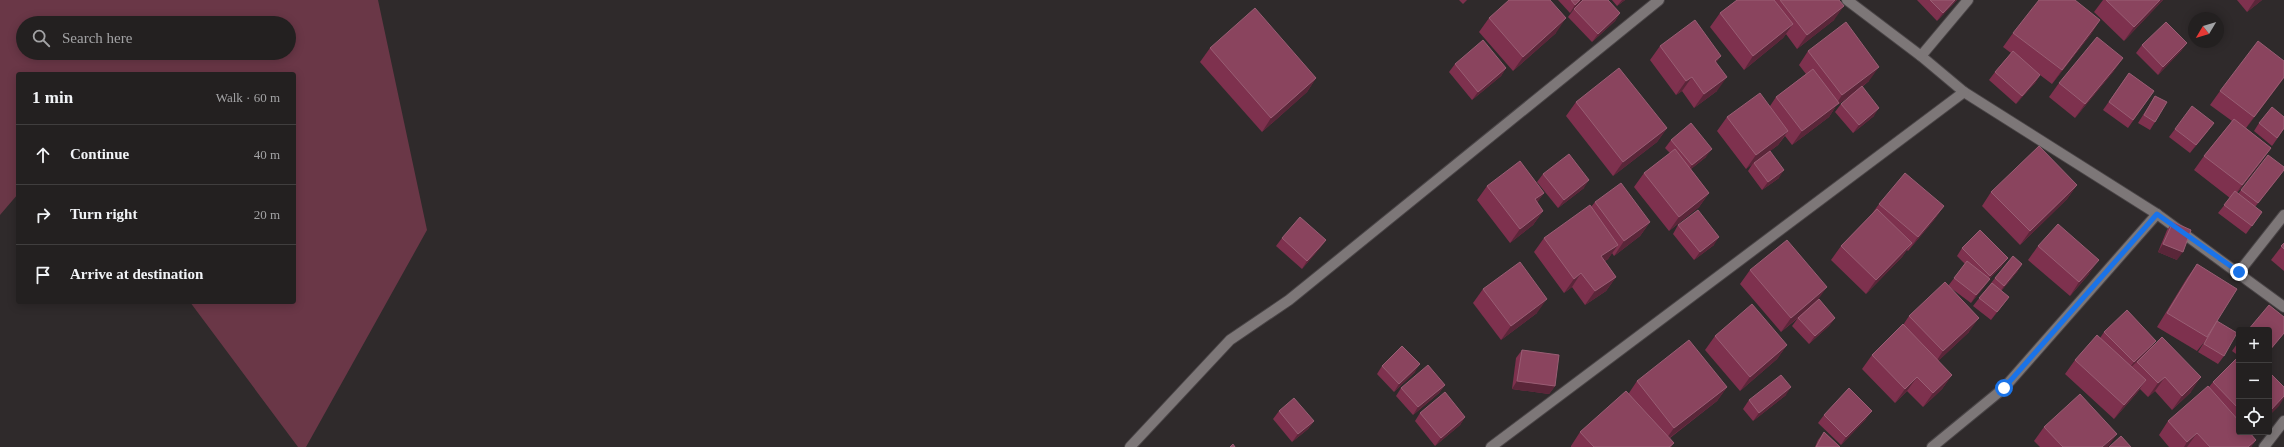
<!DOCTYPE html>
<meta charset="utf-8">
<style>
:root{--surface:#232020;--page:#2b2829;--text:#f1f3f6;--muted:#a3a3a5;--line:#403e3e}
body{margin:0;font-family:"Times New Roman",serif;background:var(--page);color:var(--text)}
.controls{position:absolute;right:12px;bottom:12px;display:grid;overflow:hidden;border-radius:4px;box-shadow:0 2px 10px #0003}
.controls button{width:36px;height:36px;display:grid;place-items:center;padding:0;border:0;border-bottom:1px solid var(--line);background:var(--surface);color:var(--text);font:20px sans-serif}
.compass{position:absolute;left:2188px;top:12px;width:36px;height:36px;border-radius:50%;background:var(--surface);box-shadow:0 2px 10px #0003;rotate:232deg}
.stop{position:absolute;width:12px;height:12px;margin:-9px;border:3px solid #1a73e8;border-radius:50%;background:#fff}
.stop.end{background:#1a73e8;border-color:#fff;box-shadow:0 1px 4px #0008}
.list{margin:0;padding:0;list-style:none}
h2{display:flex;justify-content:space-between;align-items:center;height:52px;margin:0;padding:0 16px;font-size:17px}
h2 small{font-size:13px;font-weight:400;color:var(--muted)}
.list li{display:grid;grid-template-columns:26px 1fr auto;gap:12px;align-items:center;box-sizing:border-box;height:60px;padding:0 16px;border-top:1px solid var(--line)}
.list b{display:block;font-size:15px;white-space:nowrap}
.list em{font-size:13px;font-style:normal;color:var(--muted)}
.icon{flex:none;width:22px;height:22px;fill:none;stroke:currentColor;stroke-width:2;stroke-linecap:round;stroke-linejoin:round}
.map{position:relative;flex:none;width:2284px;height:447px;overflow:hidden}
.search{position:absolute;background:var(--surface);box-shadow:0 2px 10px #0003;left:16px;top:16px;width:280px;height:44px;display:flex;align-items:center;gap:10px;box-sizing:border-box;padding:0 14px;border-radius:22px;color:var(--muted);font-size:15px}
.panel{position:absolute;background:var(--surface);box-shadow:0 2px 10px #0003;left:16px;top:72px;width:280px;height:232px;border-radius:4px}
.map>svg:first-child{display:block}
</style>
<div class="map">
<svg width="2284" height="447" viewBox="0 0 2284 447">
<rect width="100%" height="100%" fill="#2f2a2b"/>
<path fill="#6a3747" fill-rule="evenodd" d="M0,0H378L427,230L306,447H298L190,302H294V74H18V194L0,215ZM23,23H289V53H23Z"/>
<g fill="none" stroke-linecap="round" stroke-linejoin="round">
<g stroke="#4a4547" stroke-width="12">
<g id="minor">
<polyline points="1847,0 1921,56 1964,92 2157,214 2284,307"/>
<polyline points="1921,56 1968,0"/>
<polyline points="2239,272 2284,215"/>
<polyline points="1130,447 1230,340 1289,300 1659,0"/>
<polyline points="1491,447 1964,92"/>
<polyline points="1932,447 2004,388 2157,214"/>
<polyline points="2264,447 2284,421"/>
</g>
</g>
<use href="#minor" stroke="#7d7778" stroke-width="10"/>
</g>
<g fill="#7e314e">
<polygon points="1459,0 1467,0 1463,4"/>
<polygon points="1558,0 1582,0 1570,13"/>
<polygon points="1612,0 1625,0 1617,6"/>
<polygon points="1737,0 1839,0 1834,20 1797,49 1786,34 1783,38 1744,70 1710,27 1720,13"/>
<polygon points="1917,0 1957,0 1937,21"/>
<polygon points="2103,0 2163,0 2124,41 2094,12"/>
<polygon points="2237,0 2262,0 2247,12"/>
<polygon points="1574,9 1620,13 1615,21 1592,42 1568,17"/>
<polygon points="1489,18 1556,33 1513,71 1479,32"/>
<polygon points="2100,20 2091,34 2052,84 2040,75 2035,83 2016,104 1989,80 1995,72 2011,53 2003,47 2013,33"/>
<polygon points="2187,43 2181,51 2158,75 2136,53 2142,45"/>
<polygon points="1660,46 1716,63 1717,91 1694,108 1682,91 1676,95 1650,60"/>
<polygon points="1210,48 1316,78 1307,92 1262,132 1200,62"/>
<polygon points="1808,51 1869,81 1862,87 1874,116 1853,133 1835,112 1841,104 1851,95 1836,106 1829,117 1792,145 1785,136 1778,145 1770,151 1779,178 1762,190 1748,171 1753,163 1746,169 1717,131 1727,117 1770,106 1776,97 1806,74 1799,65"/>
<polygon points="2123,58 2113,72 2075,118 2049,97 2059,83"/>
<polygon points="2284,61 2284,78 2246,128 2271,148 2261,162 2237,193 2238,194 2241,190 2284,170 2255,207 2262,212 2246,234 2218,213 2230,198 2194,170 2204,156 2232,121 2210,105 2220,91"/>
<polygon points="1455,64 1506,68 1501,76 1472,100 1449,72"/>
<polygon points="2129,73 2154,91 2128,128 2103,110"/>
<polygon points="2155,96 2155,122 2150,130 2138,123 2150,104"/>
<polygon points="1576,102 1667,128 1657,142 1613,176 1566,116"/>
<polygon points="2259,123 2284,129 2272,146 2254,131"/>
<polygon points="2175,129 2208,131 2190,153 2169,137"/>
<polygon points="1671,140 1706,157 1691,169 1709,193 1699,207 1669,231 1634,187 1644,173 1670,153 1665,148"/>
<polygon points="1543,174 1584,188 1558,208 1537,182"/>
<polygon points="2077,185 2067,199 2020,245 1982,206 1991,192"/>
<polygon points="1487,186 1544,193 1537,202 1543,211 1533,225 1510,243 1477,200"/>
<polygon points="1595,202 1650,222 1640,236 1614,256 1612,253 1608,259 1605,261 1616,277 1606,291 1585,305 1572,287 1564,293 1534,252 1544,238 1591,207"/>
<polygon points="1879,204 1944,206 1934,220 1908,251 1907,250 1902,257 1866,294 1831,260 1841,246 1871,215"/>
<polygon points="2173,222 2177,260 2158,252 2167,230"/>
<polygon points="1678,225 1714,245 1694,260 1673,234"/>
<polygon points="1282,238 1326,240 1320,248 1302,269 1276,246"/>
<polygon points="2284,243 2284,271 2271,260"/>
<polygon points="2038,246 2089,274 2070,296 2028,260"/>
<polygon points="1962,248 2002,266 1989,279 1984,287 1971,303 1948,286 1965,264 1957,256"/>
<polygon points="2022,264 2017,272 2001,291 2009,297 1991,320 1973,306 1995,278"/>
<polygon points="2197,264 2215,324 2224,356 2218,364 2198,352 2205,341 2197,351 2157,327 2187,278"/>
<polygon points="1750,270 1818,300 1835,318 1829,326 1809,344 1792,326 1798,318 1781,332 1740,284"/>
<polygon points="1483,289 1537,313 1501,340 1473,303"/>
<polygon points="1909,316 1969,332 1938,361 1952,375 1942,389 1923,407 1907,391 1895,403 1862,369 1872,355 1903,325"/>
<polygon points="2104,332 2156,341 2151,347 2191,392 2172,410 2155,391 2148,397 2140,389 2136,394 2114,419 2065,374 2075,360 2100,338"/>
<polygon points="1715,336 1787,345 1777,359 1740,391 1705,350"/>
<polygon points="2239,341 2239,432 2253,432 2251,434 2256,440 2251,447 2169,447 2159,435 2168,421 2209,387 2213,382 2239,356 2232,351"/>
<polygon points="1522,350 1555,386 1549,394 1512,389 1516,358"/>
<polygon points="1382,366 1415,372 1394,392 1377,374"/>
<polygon points="1637,381 1727,387 1717,401 1670,438 1674,443 1671,447 1571,447 1571,446 1580,432 1629,393"/>
<polygon points="1445,385 1439,393 1413,415 1396,396 1401,388"/>
<polygon points="1786,395 1753,421 1743,409 1749,400"/>
<polygon points="1279,411 1314,421 1308,429 1292,442 1273,419"/>
<polygon points="1420,413 1465,417 1460,425 1435,446 1415,421"/>
<polygon points="1824,415 1866,419 1841,445 1818,423"/>
<polygon points="2044,427 2108,447 2040,447 2034,441"/>
<polygon points="1824,432 1840,447 1815,447 1818,440"/>
</g>
<g fill="#5a2639">
<polygon points="1580,0 1582,0 1570,13 1575,5"/>
<polygon points="1622,0 1625,0 1617,6"/>
<polygon points="1955,0 1957,0 1937,21 1943,13"/>
<polygon points="2160,0 2163,0 2124,41 2134,27"/>
<polygon points="2255,0 2262,0 2247,12"/>
<polygon points="1844,6 1834,20 1797,49 1807,35"/>
<polygon points="1620,13 1615,21 1592,42 1598,34"/>
<polygon points="1566,18 1556,33 1513,71 1523,57"/>
<polygon points="2100,20 2091,34 2052,84 2062,70"/>
<polygon points="1793,24 1783,38 1744,70 1753,56"/>
<polygon points="2187,43 2181,51 2158,75 2163,67"/>
<polygon points="1721,56 1711,70 1715,61"/>
<polygon points="2123,58 2113,72 2075,118 2085,104"/>
<polygon points="1879,67 1869,81 1836,106 1829,117 1792,145 1802,131 1835,106 1842,95"/>
<polygon points="1506,68 1501,76 1472,100 1478,92"/>
<polygon points="2040,75 2035,83 2016,104 2022,96"/>
<polygon points="1692,77 1682,91 1676,95 1686,81"/>
<polygon points="1727,77 1717,91 1694,108 1704,94"/>
<polygon points="2284,77 2284,78 2244,131 2254,117"/>
<polygon points="1316,78 1307,92 1262,132 1271,118"/>
<polygon points="1879,108 1874,116 1853,133 1859,125"/>
<polygon points="2214,123 2208,131 2190,153 2196,145"/>
<polygon points="1667,128 1657,142 1613,176 1623,162"/>
<polygon points="1788,131 1778,145 1746,169 1756,155"/>
<polygon points="2271,148 2261,162 2232,199 2242,185"/>
<polygon points="1712,149 1706,157 1686,173 1692,165"/>
<polygon points="1784,170 1779,178 1762,190 1768,182"/>
<polygon points="2284,170 2280,176 2252,211 2258,203"/>
<polygon points="1589,180 1584,188 1558,208 1564,200"/>
<polygon points="2077,185 2067,199 2020,245 2030,231"/>
<polygon points="1544,193 1534,207 1535,199"/>
<polygon points="1709,193 1699,207 1669,231 1679,217"/>
<polygon points="1944,206 1934,220 1908,251 1918,237"/>
<polygon points="1543,211 1533,225 1510,243 1520,229"/>
<polygon points="1650,222 1640,236 1614,256 1624,241"/>
<polygon points="1719,237 1714,245 1694,260 1700,252"/>
<polygon points="1326,240 1320,248 1302,269 1307,261"/>
<polygon points="1912,243 1902,257 1866,294 1876,280"/>
<polygon points="2163,244 2183,252 2177,260 2158,252"/>
<polygon points="1618,245 1608,259 1592,270 1601,256"/>
<polygon points="2008,258 2002,266 1984,284 1990,276"/>
<polygon points="2099,260 2089,274 2070,296 2079,282"/>
<polygon points="2022,264 2017,272 1999,294 2004,286"/>
<polygon points="1581,273 1572,287 1564,293 1574,279"/>
<polygon points="1616,277 1606,291 1585,305 1595,291"/>
<polygon points="1990,279 1984,287 1971,303 1976,295"/>
<polygon points="1827,287 1817,301 1781,332 1791,318"/>
<polygon points="2009,297 2003,305 1991,320 1997,312"/>
<polygon points="1547,299 1537,313 1501,340 1511,326"/>
<polygon points="1835,318 1829,326 1809,344 1815,336"/>
<polygon points="1979,318 1969,332 1933,366 1943,351"/>
<polygon points="2284,333 2284,334 2269,352 2269,351"/>
<polygon points="2156,341 2150,349 2128,370 2134,362"/>
<polygon points="1787,345 1777,359 1740,391 1750,377"/>
<polygon points="1420,364 1415,372 1394,392 1399,384"/>
<polygon points="1952,375 1942,389 1923,407 1933,393"/>
<polygon points="1917,377 1907,391 1895,403 1905,389"/>
<polygon points="2165,377 2155,391 2148,397 2158,383"/>
<polygon points="2201,377 2191,392 2172,410 2182,396"/>
<polygon points="2146,380 2136,394 2114,419 2124,405"/>
<polygon points="1517,381 1555,386 1549,394 1512,389"/>
<polygon points="1445,385 1439,393 1413,415 1418,407"/>
<polygon points="1727,387 1717,401 1664,442 1674,428"/>
<polygon points="1791,387 1786,395 1753,421 1759,413"/>
<polygon points="2284,396 2284,398 2279,406 2269,416 2269,412"/>
<polygon points="1872,411 1866,419 1841,445 1846,437"/>
<polygon points="1465,417 1460,425 1435,446 1441,438"/>
<polygon points="1314,421 1308,429 1292,442 1298,434"/>
<polygon points="2197,433 2187,447 2184,447 2187,442"/>
<polygon points="2117,434 2108,447 2102,447"/>
<polygon points="2256,440 2251,447 2248,447"/>
</g>
<g fill="#8a445e" stroke="#995e74">
<polygon points="1509,0 1550,0 1566,18 1523,57 1489,18"/>
<polygon points="1571,0 1580,0 1575,5"/>
<polygon points="1583,0 1608,0 1620,13 1598,34 1574,9"/>
<polygon points="1737,0 1774,0 1793,24 1753,56 1720,13"/>
<polygon points="1780,0 1839,0 1844,6 1807,35"/>
<polygon points="1930,0 1955,0 1943,13"/>
<polygon points="2039,0 2075,0 2100,20 2062,70 2013,33"/>
<polygon points="2106,0 2160,0 2134,27"/>
<polygon points="1255,8 1316,78 1271,118 1210,48"/>
<polygon points="1695,20 1721,56 1715,61 1727,77 1704,94 1692,77 1686,81 1660,46"/>
<polygon points="1846,22 1879,67 1842,95 1808,51"/>
<polygon points="2166,22 2187,43 2163,67 2142,45"/>
<polygon points="2097,37 2123,58 2085,104 2059,83"/>
<polygon points="1483,40 1506,68 1478,92 1455,64"/>
<polygon points="2258,41 2284,61 2284,77 2254,117 2220,91"/>
<polygon points="2013,51 2040,75 2022,96 1995,72"/>
<polygon points="1619,68 1667,128 1623,162 1576,102"/>
<polygon points="1813,69 1839,103 1802,131 1776,97"/>
<polygon points="2129,73 2154,91 2133,120 2109,102"/>
<polygon points="1862,86 1879,108 1859,125 1841,104"/>
<polygon points="1760,93 1788,131 1756,155 1727,117"/>
<polygon points="2155,96 2167,102 2155,122 2144,115"/>
<polygon points="2192,106 2214,123 2196,145 2175,129"/>
<polygon points="2272,107 2284,117 2284,128 2277,138 2259,123"/>
<polygon points="2234,119 2271,148 2242,185 2204,156"/>
<polygon points="1691,123 1712,149 1692,165 1671,140"/>
<polygon points="2039,146 2077,185 2030,231 1991,192"/>
<polygon points="1675,149 1709,193 1679,217 1644,173"/>
<polygon points="1770,151 1784,170 1768,182 1754,163"/>
<polygon points="1569,154 1589,180 1564,200 1543,174"/>
<polygon points="2268,155 2284,167 2284,170 2258,203 2241,190"/>
<polygon points="1520,161 1544,193 1535,199 1543,211 1520,229 1487,186"/>
<polygon points="1905,173 1944,206 1918,237 1879,204"/>
<polygon points="1621,183 1650,222 1624,241 1595,202"/>
<polygon points="2235,191 2262,212 2252,226 2224,205"/>
<polygon points="1590,205 1618,245 1601,256 1616,277 1595,291 1581,273 1574,279 1544,238"/>
<polygon points="1877,209 1912,243 1876,280 1841,246"/>
<polygon points="1698,210 1719,237 1700,252 1678,225"/>
<polygon points="1300,217 1326,240 1307,261 1282,238"/>
<polygon points="2173,222 2191,230 2183,252 2163,244"/>
<polygon points="2058,224 2099,260 2079,282 2038,246"/>
<polygon points="1980,230 2008,258 1990,276 1962,248"/>
<polygon points="1787,240 1827,287 1791,318 1750,270"/>
<polygon points="2284,243 2284,249 2281,246"/>
<polygon points="2013,256 2022,264 2004,286 1995,278"/>
<polygon points="1967,261 1990,279 1976,295 1954,278"/>
<polygon points="1520,262 1547,299 1511,326 1483,289"/>
<polygon points="2197,264 2237,289 2207,337 2167,313"/>
<polygon points="1945,282 1979,318 1943,351 1909,316"/>
<polygon points="1992,283 2009,297 1997,312 1979,298"/>
<polygon points="1819,299 1835,318 1815,336 1798,318"/>
<polygon points="1752,304 1787,345 1750,377 1715,336"/>
<polygon points="2269,305 2284,317 2284,333 2269,351 2269,330 2248,330"/>
<polygon points="2127,310 2156,341 2134,362 2104,332"/>
<polygon points="2217,321 2237,333 2224,356 2204,344"/>
<polygon points="1903,324 1952,375 1933,393 1917,377 1905,389 1872,355"/>
<polygon points="2097,335 2146,380 2124,405 2075,360"/>
<polygon points="2162,337 2201,377 2182,396 2165,377 2158,383 2137,362"/>
<polygon points="1689,340 1727,387 1674,428 1637,381"/>
<polygon points="1402,346 1420,364 1399,384 1382,366"/>
<polygon points="1522,350 1559,355 1555,386 1517,381"/>
<polygon points="2239,356 2239,409 2213,382"/>
<polygon points="1428,365 1445,385 1418,407 1401,388"/>
<polygon points="2269,372 2284,387 2284,396 2269,412"/>
<polygon points="1781,375 1791,387 1759,413 1749,400"/>
<polygon points="2208,386 2239,421 2239,432 2249,432 2256,440 2248,447 2210,447 2197,433 2187,442 2168,421"/>
<polygon points="1849,388 1872,411 1846,437 1824,415"/>
<polygon points="1626,391 1674,443 1669,447 1594,447 1580,432"/>
<polygon points="1445,392 1465,417 1441,438 1420,413"/>
<polygon points="2080,394 2117,434 2102,447 2063,447 2044,427"/>
<polygon points="1294,398 1314,421 1298,434 1279,411"/>
<polygon points="1824,432 1840,447 1816,447"/>
<polygon points="2121,436 2131,447 2109,447"/>
<polygon points="1233,444 1235,447 1230,447"/>
</g>
<g fill="none" stroke-linecap="round" stroke-linejoin="round">
<polyline stroke="#1a73e8" stroke-width="5" points="2004,388 2157,214 2239,272"/>
</g>
</svg>
<div class="controls">
<button>+</button>
<button>−</button>
<button><svg class="icon" aria-label="locate" viewBox="0 0 24 24"><circle cx="12" cy="12" r="6"/><path d="M12 2v4M12 18v4M2 12h4M18 12h4"/></svg></button>
</div>
<svg class="compass" viewBox="-18 -18 36 36"><path d="M0-13l5 13h-10z" fill="#e53935"/><path d="M0 13l5-13h-10z" fill="#a3a3a5"/></svg>
<div class="stop" style="left:2004px;top:388px"></div>
<div class="stop end" style="left:2239px;top:272px"></div>
<div class="search"><svg class="icon" aria-label="search" viewBox="0 0 24 24"><circle cx="10" cy="10" r="6"/><path d="M15 15l6 6"/></svg>Search here</div>
<section class="panel">
<h2>1 min<small>Walk · 60 m</small></h2>
<ul class="list">
<li><svg class="icon" aria-label="ahead" viewBox="0 0 24 24"><path d="M12 20V5M6 11l6-6 6 6"/></svg><div><b>Continue</b></div><em>40 m</em></li>
<li><svg class="icon" aria-label="right" viewBox="0 0 24 24"><path d="M7 20v-9h11M14 6l5 5-5 5"/></svg><div><b>Turn right</b></div><em>20 m</em></li>
<li><svg class="icon" aria-label="arrive" viewBox="0 0 24 24"><path d="M6 21V4h12l-3 4 3 4H6"/></svg><div><b>Arrive at destination</b></div></li>
</ul>
</section>
</div>
